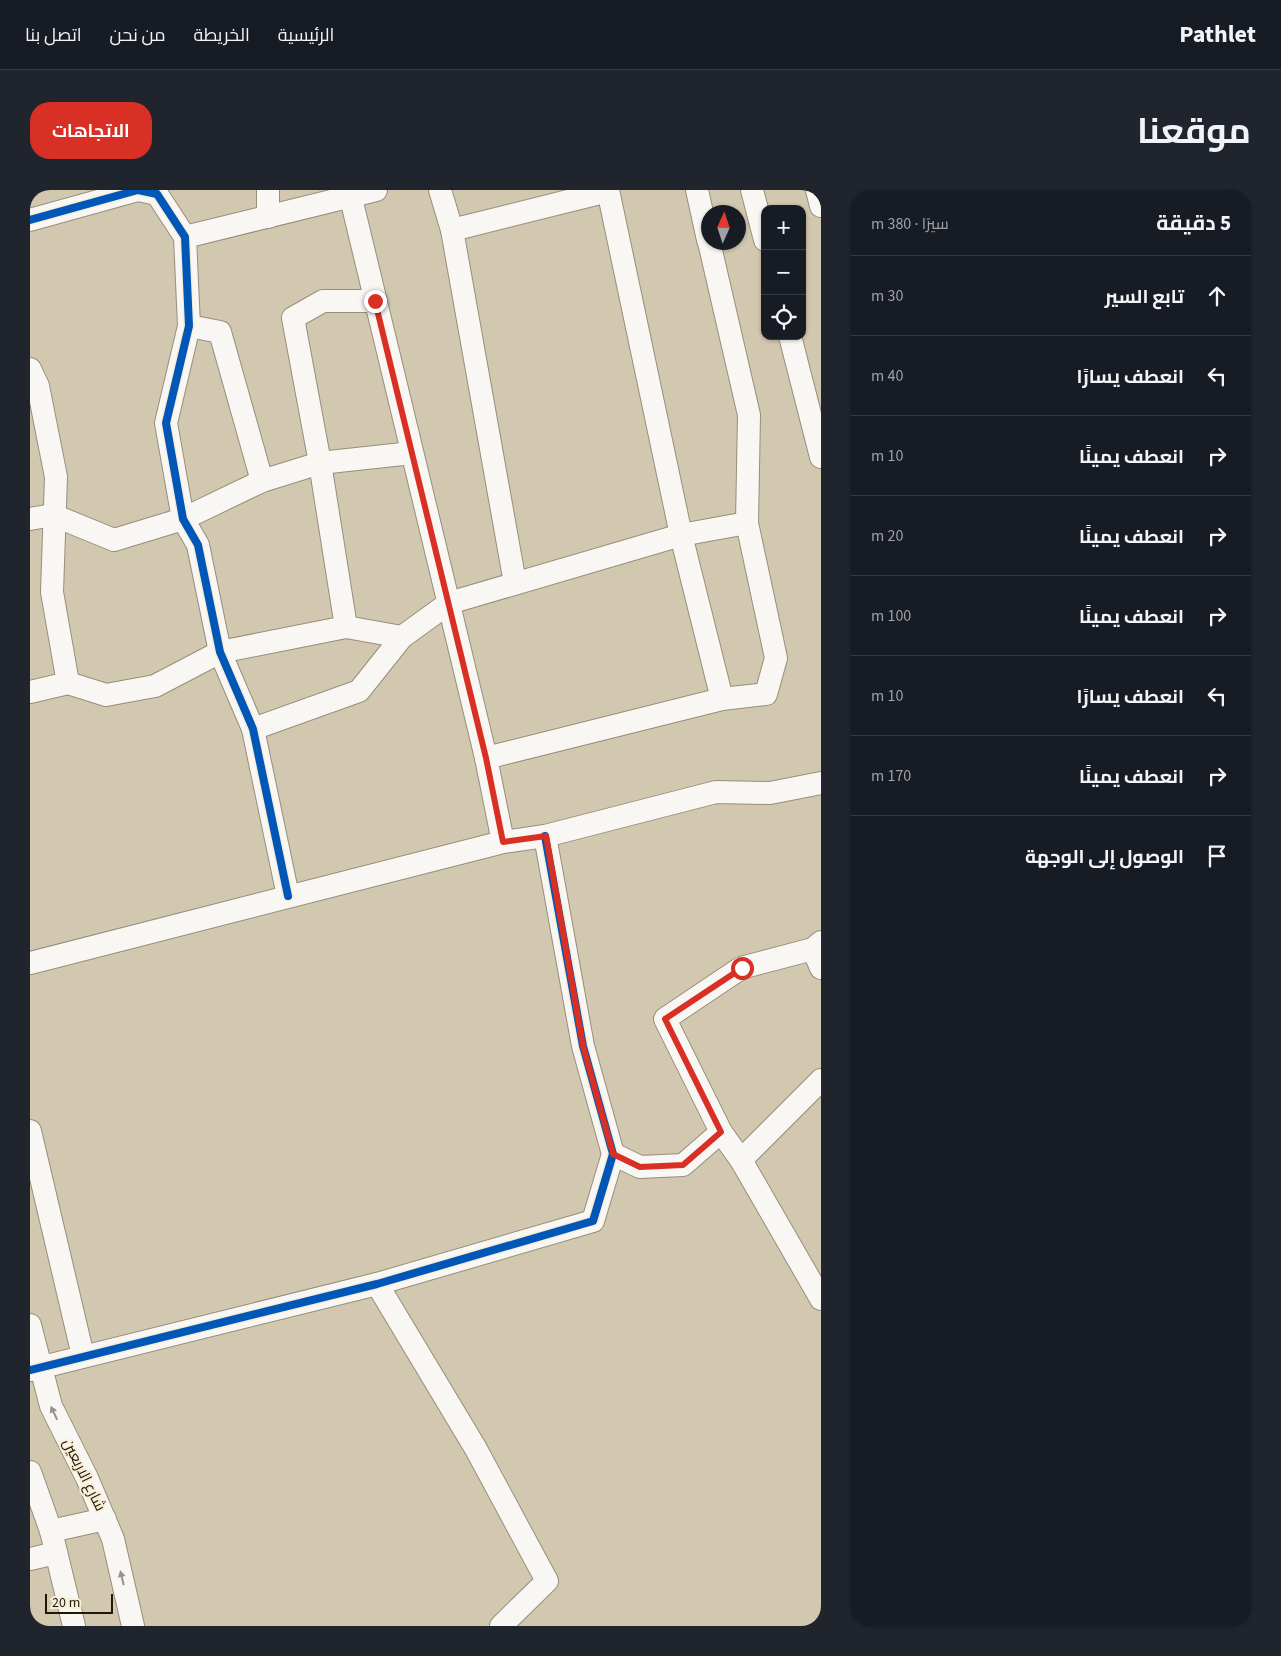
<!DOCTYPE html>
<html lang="ar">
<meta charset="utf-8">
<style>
:root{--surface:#171b24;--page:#20242c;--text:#f1f3f6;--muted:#9ea1a6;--line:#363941;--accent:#d93025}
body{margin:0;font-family:"Source Sans 3",Cairo,sans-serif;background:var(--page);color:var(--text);direction:rtl}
.controls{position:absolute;right:15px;top:15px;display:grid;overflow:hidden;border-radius:10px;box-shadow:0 1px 4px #0004}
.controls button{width:45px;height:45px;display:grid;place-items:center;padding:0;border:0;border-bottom:1px solid var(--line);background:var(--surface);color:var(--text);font:25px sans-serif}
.compass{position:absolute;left:671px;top:15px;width:45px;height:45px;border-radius:50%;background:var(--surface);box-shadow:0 1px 4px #0004;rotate:3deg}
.scale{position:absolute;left:15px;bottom:12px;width:68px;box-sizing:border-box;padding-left:5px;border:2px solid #1f1807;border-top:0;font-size:14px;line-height:18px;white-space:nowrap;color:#1f1807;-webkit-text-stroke:4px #f8eed8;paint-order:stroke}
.stop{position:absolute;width:15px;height:15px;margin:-11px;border:4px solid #d93025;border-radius:50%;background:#fff}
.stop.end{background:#d93025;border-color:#fff;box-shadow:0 1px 5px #0008}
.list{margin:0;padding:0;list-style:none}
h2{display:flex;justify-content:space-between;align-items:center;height:65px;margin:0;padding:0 20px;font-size:21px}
h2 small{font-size:16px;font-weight:400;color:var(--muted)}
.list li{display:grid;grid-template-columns:32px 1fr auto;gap:15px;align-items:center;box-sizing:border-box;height:80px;padding:0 20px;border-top:1px solid var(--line)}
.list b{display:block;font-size:19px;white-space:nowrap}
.list em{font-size:16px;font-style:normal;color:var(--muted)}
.icon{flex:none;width:28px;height:28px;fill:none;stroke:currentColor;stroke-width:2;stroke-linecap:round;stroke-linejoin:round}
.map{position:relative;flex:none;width:791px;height:1436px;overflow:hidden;direction:ltr;border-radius:20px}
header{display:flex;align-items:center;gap:30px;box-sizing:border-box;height:70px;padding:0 25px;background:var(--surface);border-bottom:1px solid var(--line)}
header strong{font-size:24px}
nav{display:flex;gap:28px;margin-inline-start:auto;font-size:18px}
.intro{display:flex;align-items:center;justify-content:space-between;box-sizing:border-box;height:120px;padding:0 30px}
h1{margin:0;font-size:35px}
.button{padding:12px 22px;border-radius:20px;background:var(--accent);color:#fff;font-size:18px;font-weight:700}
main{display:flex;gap:30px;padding:0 30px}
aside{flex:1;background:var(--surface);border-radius:20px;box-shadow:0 1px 4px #0004}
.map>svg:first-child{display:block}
</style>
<header>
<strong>Pathlet</strong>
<nav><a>الرئيسية</a><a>الخريطة</a><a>من نحن</a><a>اتصل بنا</a></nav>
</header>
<div class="intro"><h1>موقعنا</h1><a class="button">الاتجاهات</a></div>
<main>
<aside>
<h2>5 دقيقة<small>سيرًا · 380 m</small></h2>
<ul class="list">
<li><svg class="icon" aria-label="ahead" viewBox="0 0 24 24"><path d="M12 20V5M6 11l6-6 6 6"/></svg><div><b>تابع السير</b></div><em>30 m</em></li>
<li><svg class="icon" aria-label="left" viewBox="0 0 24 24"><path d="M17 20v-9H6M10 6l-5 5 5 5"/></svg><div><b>انعطف يسارًا</b></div><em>40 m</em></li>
<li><svg class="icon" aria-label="right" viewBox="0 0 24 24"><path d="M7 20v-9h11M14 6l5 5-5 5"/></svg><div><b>انعطف يمينًا</b></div><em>10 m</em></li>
<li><svg class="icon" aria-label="right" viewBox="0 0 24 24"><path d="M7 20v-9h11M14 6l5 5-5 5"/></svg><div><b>انعطف يمينًا</b></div><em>20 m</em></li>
<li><svg class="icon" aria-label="right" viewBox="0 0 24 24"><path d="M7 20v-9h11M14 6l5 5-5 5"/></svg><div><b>انعطف يمينًا</b></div><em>100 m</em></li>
<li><svg class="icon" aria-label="left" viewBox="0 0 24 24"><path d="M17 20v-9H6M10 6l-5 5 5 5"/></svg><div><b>انعطف يسارًا</b></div><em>10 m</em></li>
<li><svg class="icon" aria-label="right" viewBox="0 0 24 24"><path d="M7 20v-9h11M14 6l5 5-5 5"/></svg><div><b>انعطف يمينًا</b></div><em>170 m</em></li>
<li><svg class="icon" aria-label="arrive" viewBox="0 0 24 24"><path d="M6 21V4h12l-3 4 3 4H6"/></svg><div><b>الوصول إلى الوجهة</b></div></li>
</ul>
</aside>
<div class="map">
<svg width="791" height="1436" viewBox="0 0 791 1436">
<rect width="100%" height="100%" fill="#d2c7af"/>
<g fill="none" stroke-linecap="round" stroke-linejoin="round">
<g stroke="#978e7c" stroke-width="24">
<g id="minor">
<polyline points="238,0 238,27"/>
<polyline points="319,0 456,568 473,652"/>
<polyline points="410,0 422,40 485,393"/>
<polyline points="578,0 651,345 692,509"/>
<polyline points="667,0 678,50"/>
<polyline points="722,0 735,50"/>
<polyline points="787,0 791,16"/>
<polyline points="0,30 108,0 127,4 155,47 159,136 136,233 153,329 168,355 190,462 223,539 258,706"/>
<polyline points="422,40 578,1"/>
<polyline points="155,47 346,0"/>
<polyline points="159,136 190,142 232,291"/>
<polyline points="760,146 791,267"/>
<polyline points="0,179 8,196 26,287 22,402 38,493"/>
<polyline points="0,329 23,325 84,350 153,329 232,291 290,273 382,263"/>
<polyline points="316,437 290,273 263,128 293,111 345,111"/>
<polyline points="0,502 38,493 76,505 125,496 190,462 316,437 372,447"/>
<polyline points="223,539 329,501 372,447 419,413 651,345 717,333"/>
<polyline points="456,568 692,509 736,504 746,468 717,333 719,225 679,52"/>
<polyline points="791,752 783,759 711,778 635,829 691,942 711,970 791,1109"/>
<polyline points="783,759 791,778"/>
<polyline points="0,773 473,652 515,646 686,602 740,603 791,593"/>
<polyline points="0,941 53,1166"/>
<polyline points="583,964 610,977 653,975 691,942"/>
<polyline points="711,970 791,890"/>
<polyline points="347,1094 446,1259 517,1391 471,1436"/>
<polyline points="0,1135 21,1216 57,1288 83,1349 103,1436"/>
<polyline points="0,1180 347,1094 563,1031 583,964 553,856 515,646"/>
<polyline points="0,1282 21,1341 44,1436"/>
<polyline points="21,1341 75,1329"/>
<polyline points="0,1369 26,1363"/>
</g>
</g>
<use href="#minor" stroke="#f8f7f3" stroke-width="22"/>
<g stroke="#f8eed8" stroke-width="11">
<g id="cycleway">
<polyline points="0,30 108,0 127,4 155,47 159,136 136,233 153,329 168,355 190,462 223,539 258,706"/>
<polyline points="0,1180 347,1094 563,1031 583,964 553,856 515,646"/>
</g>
</g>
<use href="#cycleway" stroke="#0057b8" stroke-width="8"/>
</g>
<defs><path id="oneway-solid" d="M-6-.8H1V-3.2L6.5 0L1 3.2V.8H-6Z" transform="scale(1.25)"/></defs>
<g fill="#969389">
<use href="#oneway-solid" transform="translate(24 1223) rotate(-115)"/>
<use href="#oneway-solid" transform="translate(92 1388) rotate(-103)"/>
</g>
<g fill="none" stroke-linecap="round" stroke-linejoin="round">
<polyline stroke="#d93025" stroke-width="6" points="345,111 456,568 473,652 516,646 553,856 583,964 610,977 653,975 691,942 635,829 712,778"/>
</g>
<g text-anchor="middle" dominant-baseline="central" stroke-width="4" stroke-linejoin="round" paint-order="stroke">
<g font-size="15" fill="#1f1807" stroke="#f8eed8">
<text transform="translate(54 1285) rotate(64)">شارع الاربعين</text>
</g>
</g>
</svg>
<div class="controls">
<button>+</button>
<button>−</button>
<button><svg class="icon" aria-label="locate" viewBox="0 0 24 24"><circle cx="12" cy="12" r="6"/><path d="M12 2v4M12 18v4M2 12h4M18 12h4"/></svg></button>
</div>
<svg class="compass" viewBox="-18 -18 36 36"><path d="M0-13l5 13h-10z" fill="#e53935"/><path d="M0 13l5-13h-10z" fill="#9ea1a6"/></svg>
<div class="scale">20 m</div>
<div class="stop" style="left:712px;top:778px"></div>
<div class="stop end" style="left:345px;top:111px"></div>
</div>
</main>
